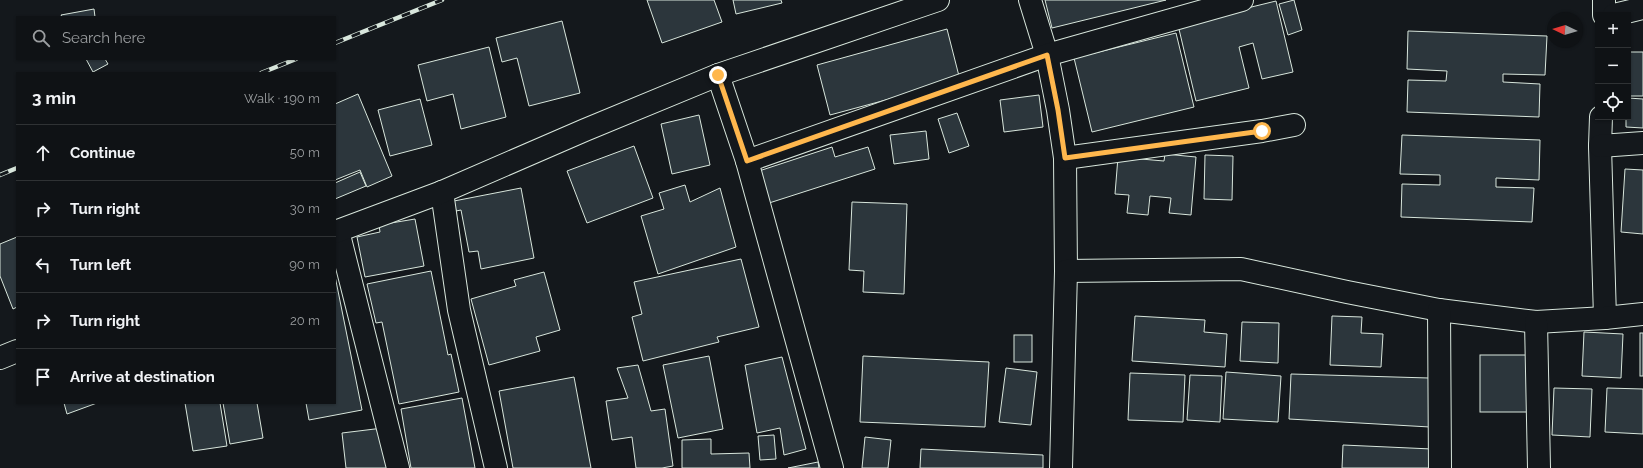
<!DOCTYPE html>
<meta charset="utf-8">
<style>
:root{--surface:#0f1215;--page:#1d2022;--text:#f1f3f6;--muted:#9b9ea0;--line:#2f3234}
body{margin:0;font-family:Raleway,sans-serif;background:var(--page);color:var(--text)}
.controls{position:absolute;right:12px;top:12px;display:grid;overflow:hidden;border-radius:0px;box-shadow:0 1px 3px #0004}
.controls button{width:36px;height:36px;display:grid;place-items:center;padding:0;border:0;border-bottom:1px solid var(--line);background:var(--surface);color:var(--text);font:20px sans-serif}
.compass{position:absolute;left:1547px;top:12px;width:36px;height:36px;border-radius:50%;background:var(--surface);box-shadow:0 1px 3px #0004;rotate:274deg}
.stop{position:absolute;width:12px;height:12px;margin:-9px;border:3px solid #ffb74d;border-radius:50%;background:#fff}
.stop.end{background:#ffb74d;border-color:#fff;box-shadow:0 1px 4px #0008}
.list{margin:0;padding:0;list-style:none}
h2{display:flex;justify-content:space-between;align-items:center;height:52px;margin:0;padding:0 16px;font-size:17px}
h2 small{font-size:13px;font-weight:400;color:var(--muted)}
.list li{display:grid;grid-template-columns:26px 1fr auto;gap:12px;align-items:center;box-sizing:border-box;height:56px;padding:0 16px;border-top:1px solid var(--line)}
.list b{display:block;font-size:15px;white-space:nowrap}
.list em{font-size:13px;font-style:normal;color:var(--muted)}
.icon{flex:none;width:22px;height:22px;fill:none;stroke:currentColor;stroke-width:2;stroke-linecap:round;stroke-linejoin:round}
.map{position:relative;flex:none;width:1643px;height:468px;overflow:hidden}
.search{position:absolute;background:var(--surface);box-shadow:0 1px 3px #0004;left:16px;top:16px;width:320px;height:44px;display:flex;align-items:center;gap:10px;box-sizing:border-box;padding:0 14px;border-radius:0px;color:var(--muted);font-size:15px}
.panel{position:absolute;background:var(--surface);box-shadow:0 1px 3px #0004;left:16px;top:72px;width:320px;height:332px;border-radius:0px}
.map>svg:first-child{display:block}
</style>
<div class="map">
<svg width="1643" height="468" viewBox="0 0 1643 468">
<rect width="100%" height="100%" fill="#14181c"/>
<g fill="#2c363c" stroke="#d8e6dc">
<polygon points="647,0 714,0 722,22 662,43"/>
<polygon points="733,0 781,0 782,3 736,14"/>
<polygon points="1045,0 1166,0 1052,28"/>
<polygon points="1294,0 1302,30 1288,35 1279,4"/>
<polygon points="1276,1 1293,72 1262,79 1253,43 1239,47 1249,88 1196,101 1178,25"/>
<polygon points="94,9 95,17 62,17 61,15"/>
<polygon points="562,21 580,93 529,106 517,58 502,62 496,38"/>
<polygon points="947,29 960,80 830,115 817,65"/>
<polygon points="1408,31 1547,36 1545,75 1503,74 1503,82 1540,84 1539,117 1407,112 1408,80 1446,81 1447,71 1407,69"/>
<polygon points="1176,33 1194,107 1092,132 1074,58"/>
<polygon points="489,47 506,117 461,129 453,94 427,101 418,65"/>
<rect x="1628" y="52" width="15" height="44"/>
<polygon points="86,59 105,59 108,64 93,72"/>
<polygon points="358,94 392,176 367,187 360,170 335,180 335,104"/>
<polygon points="1039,95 1043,127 1004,132 1000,100"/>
<polygon points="1628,98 1643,99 1643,128 1626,127 1626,117 1628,117"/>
<polygon points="420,99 432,145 390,156 378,110"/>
<polygon points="957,113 969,146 949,153 938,119"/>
<polygon points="699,115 710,165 672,174 661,124"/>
<polygon points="926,131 929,159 894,164 890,135"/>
<polygon points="1402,135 1540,140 1539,180 1496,178 1496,187 1534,188 1532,222 1401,217 1402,184 1440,185 1440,175 1400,174"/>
<polygon points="634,146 653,198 587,223 567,171"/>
<polygon points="832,147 835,157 868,147 875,169 766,204 756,172"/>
<polygon points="1165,154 1196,157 1191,215 1169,213 1171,198 1150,196 1148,215 1127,213 1129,195 1115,194 1118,157 1164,161"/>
<polygon points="1205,155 1233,156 1232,200 1204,199"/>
<polygon points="1625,169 1643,170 1643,234 1621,232"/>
<polygon points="360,172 366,186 335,199 335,183"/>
<polygon points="685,185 690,202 720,188 736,247 658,274 641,216 664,209 659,193"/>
<polygon points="521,188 534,258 481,269 478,251 469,252 461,210 456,211 454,201"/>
<polygon points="852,202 907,204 904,294 863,292 864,271 849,270"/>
<polygon points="415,219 424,266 365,277 357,237 380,232 379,225"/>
<polygon points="17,237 17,307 13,309 0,276 0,244"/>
<polygon points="741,259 759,327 717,337 719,342 643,361 632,317 642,314 634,282"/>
<polygon points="431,271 448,355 451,354 459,392 399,404 382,322 376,323 367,284"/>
<polygon points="544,272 560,330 536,337 540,351 489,365 471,299 516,286 514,280"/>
<polygon points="335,276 362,410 309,420 306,403 335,403"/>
<polygon points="1135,316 1205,320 1204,332 1227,334 1225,367 1132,361"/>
<polygon points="1332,316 1362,317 1361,333 1383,334 1381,367 1330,365"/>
<polygon points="1242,322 1279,323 1278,363 1240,361"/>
<polygon points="1584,332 1623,334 1621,378 1582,376"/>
<rect x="1640" y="333" width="3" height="43"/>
<rect x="1014" y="335" width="18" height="27"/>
<rect x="1480" y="355" width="47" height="57"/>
<polygon points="709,356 723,429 678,438 663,365"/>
<polygon points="863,356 989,362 985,427 860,422"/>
<polygon points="782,357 806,449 784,455 780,428 757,433 745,365"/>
<polygon points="638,365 651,411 665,409 673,466 662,468 636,468 632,437 612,440 606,401 628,398 617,368"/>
<polygon points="1006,368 1037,372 1031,425 999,422"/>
<polygon points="1226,372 1281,376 1278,422 1223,419"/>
<polygon points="1130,373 1185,375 1183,422 1128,420"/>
<polygon points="1291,374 1429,378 1430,427 1289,419"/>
<polygon points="1190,375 1222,376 1220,422 1187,420"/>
<polygon points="574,377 591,468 513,468 499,391"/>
<polygon points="1554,388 1592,389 1590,437 1552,435"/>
<polygon points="1607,388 1643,389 1643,434 1605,432"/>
<polygon points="462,398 475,468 411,468 401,409"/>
<polygon points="64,403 97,403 67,414"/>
<polygon points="185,403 220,403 227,446 193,451"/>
<polygon points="223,403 257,403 263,438 230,444"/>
<polygon points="383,428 388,468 346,468 342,433"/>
<polygon points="774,435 776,459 760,460 758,436"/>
<polygon points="865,437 891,440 888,468 862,468"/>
<polygon points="711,439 711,454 749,453 750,468 682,468 682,440"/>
<polygon points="1343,445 1432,449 1432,468 1342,468"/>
<polygon points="921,449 1043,455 1043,468 920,468"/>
<polygon points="818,462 819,468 788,468"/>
</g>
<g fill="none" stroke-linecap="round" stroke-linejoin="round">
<g stroke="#d8e6dc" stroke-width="24">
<g id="street">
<polyline points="1030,0 1047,55 1058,110 1065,158 1066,271 1061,468"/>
<polyline points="1604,0 1604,15"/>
<polyline points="1614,15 1643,8"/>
<polyline points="718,75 747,161 1047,55 1242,0"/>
<polyline points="1601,117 1600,146 1605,318"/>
<polyline points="1600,146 1643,143"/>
<polyline points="1065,158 1262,131 1294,125"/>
<polyline points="747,161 832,468"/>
<polyline points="442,192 459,310 496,468"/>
<polyline points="338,231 398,468"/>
<polyline points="335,232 442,192 585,130 718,75 938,0"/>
<polyline points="1066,271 1241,269 1347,292 1439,310 1536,322 1605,318 1643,314"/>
<polyline points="1439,310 1440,468"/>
<polyline points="1536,322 1539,468"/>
<polyline points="0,358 17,351"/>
</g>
</g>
<use href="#street" stroke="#14181c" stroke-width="22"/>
<g stroke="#d8e6dc" stroke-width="4.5">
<g id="rail">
<polyline points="335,43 442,0"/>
<polyline points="261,73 296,59"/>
<polyline points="0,175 17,168"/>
</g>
</g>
<use href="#rail" stroke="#14181c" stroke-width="3" stroke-dasharray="9" stroke-linecap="butt"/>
</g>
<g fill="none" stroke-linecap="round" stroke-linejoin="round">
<polyline stroke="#ffb74d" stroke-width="5" points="718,75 747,161 1047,55 1058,110 1065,158 1262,131"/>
</g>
</svg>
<div class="controls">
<button>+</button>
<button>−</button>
<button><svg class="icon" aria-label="locate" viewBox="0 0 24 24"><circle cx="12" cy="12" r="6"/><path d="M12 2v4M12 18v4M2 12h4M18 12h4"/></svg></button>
</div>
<svg class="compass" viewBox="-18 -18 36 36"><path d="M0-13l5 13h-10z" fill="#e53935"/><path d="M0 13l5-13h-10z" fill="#9b9ea0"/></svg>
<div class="stop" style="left:1262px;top:131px"></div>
<div class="stop end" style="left:718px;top:75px"></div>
<div class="search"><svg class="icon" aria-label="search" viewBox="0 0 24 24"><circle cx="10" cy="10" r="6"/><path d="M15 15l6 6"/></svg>Search here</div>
<section class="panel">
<h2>3 min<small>Walk · 190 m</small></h2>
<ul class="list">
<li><svg class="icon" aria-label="ahead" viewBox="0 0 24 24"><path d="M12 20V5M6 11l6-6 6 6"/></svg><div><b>Continue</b></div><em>50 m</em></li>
<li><svg class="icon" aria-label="right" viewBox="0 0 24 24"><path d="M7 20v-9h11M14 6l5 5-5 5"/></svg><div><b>Turn right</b></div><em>30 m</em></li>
<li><svg class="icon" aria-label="left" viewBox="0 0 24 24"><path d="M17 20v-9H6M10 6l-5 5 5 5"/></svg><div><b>Turn left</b></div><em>90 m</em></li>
<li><svg class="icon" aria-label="right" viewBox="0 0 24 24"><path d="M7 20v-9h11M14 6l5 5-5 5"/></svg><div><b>Turn right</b></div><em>20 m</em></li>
<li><svg class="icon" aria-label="arrive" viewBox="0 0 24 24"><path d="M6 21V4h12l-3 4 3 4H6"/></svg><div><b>Arrive at destination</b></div></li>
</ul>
</section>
</div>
